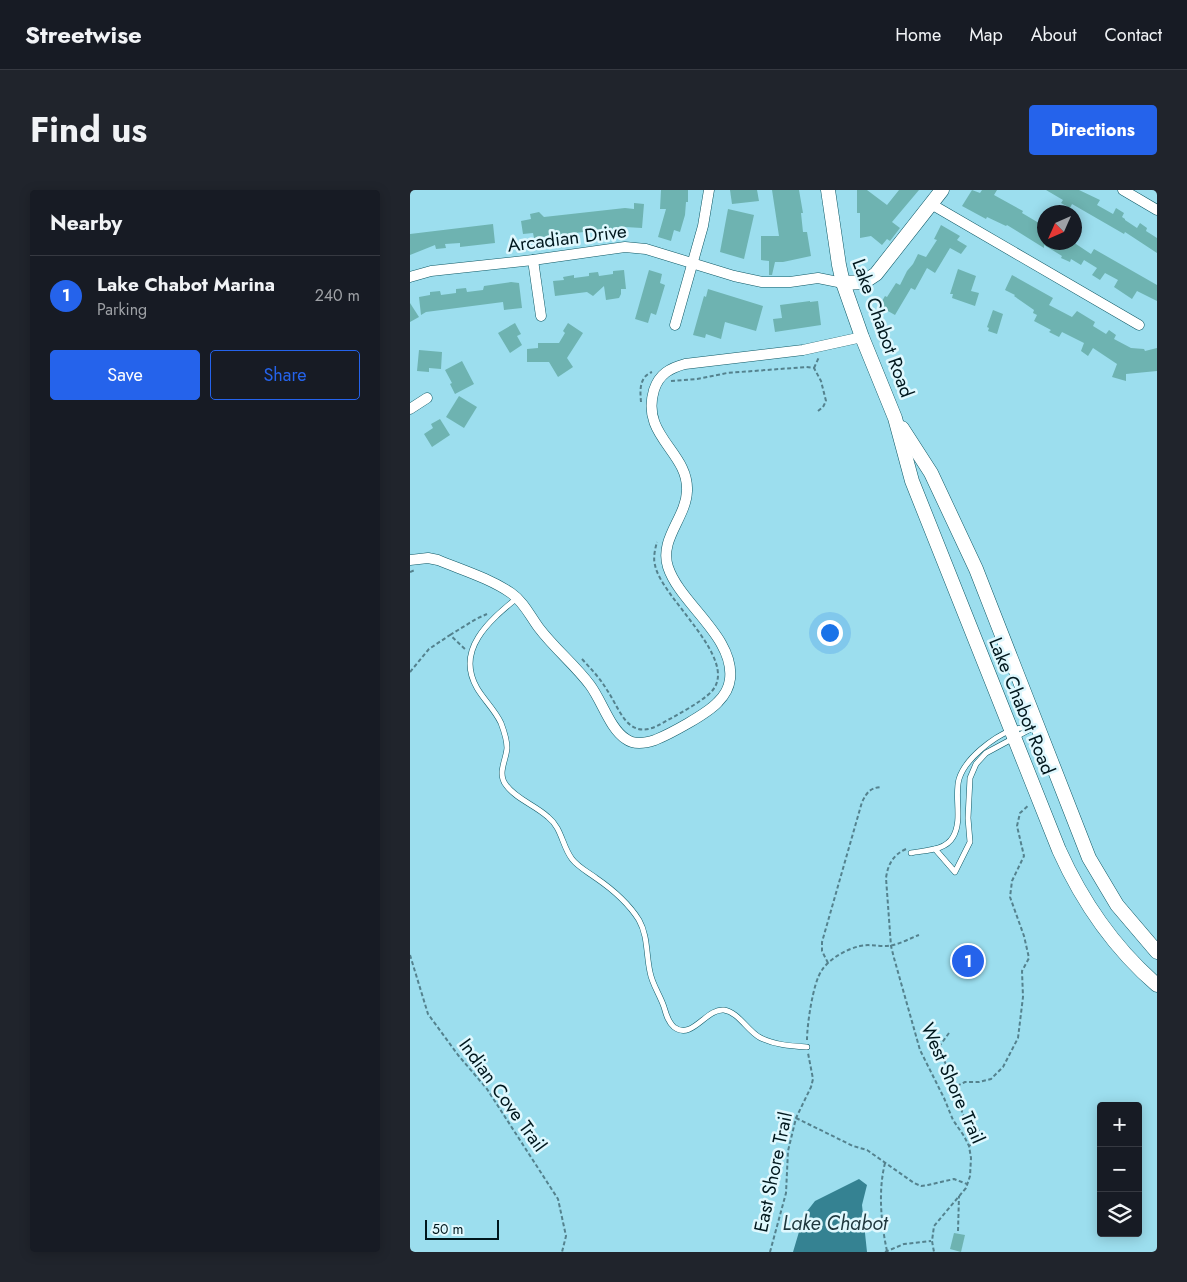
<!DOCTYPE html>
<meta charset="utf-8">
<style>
:root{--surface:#171b24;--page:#20242c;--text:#f1f3f6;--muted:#9ea1a6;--line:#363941;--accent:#2563eb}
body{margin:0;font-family:Jost,sans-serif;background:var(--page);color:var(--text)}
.controls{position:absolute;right:15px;bottom:15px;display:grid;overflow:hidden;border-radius:5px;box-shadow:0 2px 12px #0003}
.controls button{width:45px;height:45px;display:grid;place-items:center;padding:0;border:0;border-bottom:1px solid var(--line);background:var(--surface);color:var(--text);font:25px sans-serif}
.compass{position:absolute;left:627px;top:15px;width:45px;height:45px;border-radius:50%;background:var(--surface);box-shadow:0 2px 12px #0003;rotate:225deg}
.scale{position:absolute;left:15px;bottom:12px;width:74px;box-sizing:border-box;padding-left:5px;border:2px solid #00171d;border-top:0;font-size:14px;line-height:18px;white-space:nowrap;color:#00171d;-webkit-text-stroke:4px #dff8fe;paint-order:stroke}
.you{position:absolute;left:419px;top:442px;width:18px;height:18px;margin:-12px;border:4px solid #fff;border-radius:50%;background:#1a73e8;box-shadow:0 0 0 8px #1a73e833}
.badge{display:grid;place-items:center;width:32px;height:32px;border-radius:50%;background:var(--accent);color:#fff;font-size:16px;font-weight:700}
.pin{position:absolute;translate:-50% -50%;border:2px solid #fff;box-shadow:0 1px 5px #0006}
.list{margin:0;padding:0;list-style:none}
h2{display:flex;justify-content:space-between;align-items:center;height:65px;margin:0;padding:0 20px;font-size:21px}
h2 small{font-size:16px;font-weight:400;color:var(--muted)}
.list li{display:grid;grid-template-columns:32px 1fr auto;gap:15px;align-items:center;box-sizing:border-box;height:80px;padding:0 20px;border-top:1px solid var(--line)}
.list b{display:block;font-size:19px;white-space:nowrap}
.list p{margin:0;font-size:16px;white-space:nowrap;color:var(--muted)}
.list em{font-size:16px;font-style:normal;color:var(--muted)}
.actions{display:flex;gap:10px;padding:15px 20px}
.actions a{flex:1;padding:11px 0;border:1px solid var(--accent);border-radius:5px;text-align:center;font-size:18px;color:var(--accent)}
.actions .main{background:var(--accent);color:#fff}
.icon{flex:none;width:28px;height:28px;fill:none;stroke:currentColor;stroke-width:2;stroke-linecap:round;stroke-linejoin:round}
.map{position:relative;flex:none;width:747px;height:1062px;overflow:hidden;border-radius:5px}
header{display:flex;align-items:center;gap:30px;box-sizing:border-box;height:70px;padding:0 25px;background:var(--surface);border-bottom:1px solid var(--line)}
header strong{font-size:24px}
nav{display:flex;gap:28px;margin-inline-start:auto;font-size:18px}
.intro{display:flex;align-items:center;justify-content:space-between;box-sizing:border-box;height:120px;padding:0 30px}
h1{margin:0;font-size:35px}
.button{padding:12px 22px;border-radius:5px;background:var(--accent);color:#fff;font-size:18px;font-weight:700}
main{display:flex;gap:30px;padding:0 30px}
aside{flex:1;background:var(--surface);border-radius:5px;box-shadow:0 2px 12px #0003}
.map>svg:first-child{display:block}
</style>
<header>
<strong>Streetwise</strong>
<nav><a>Home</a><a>Map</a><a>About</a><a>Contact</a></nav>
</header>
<div class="intro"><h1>Find us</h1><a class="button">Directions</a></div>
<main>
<aside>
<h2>Nearby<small></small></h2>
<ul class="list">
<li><span class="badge">1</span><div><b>Lake Chabot Marina</b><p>Parking</p></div><em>240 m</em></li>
</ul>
<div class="actions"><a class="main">Save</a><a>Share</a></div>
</aside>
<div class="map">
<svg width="747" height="1062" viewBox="0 0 747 1062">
<rect width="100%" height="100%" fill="#9cdeee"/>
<polygon fill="#358292" points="449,989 457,995 452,1015 457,1062 383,1062 394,1025 405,1011"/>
<g fill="#6eb3b1">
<polygon points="251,0 278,0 278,12 276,12 275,25 270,42 264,40 261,51 248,47 256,19 250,19"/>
<polygon points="320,0 347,0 349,11 322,14"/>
<polygon points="362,0 389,0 393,23 391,23 393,42 397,42 401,66 373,72 365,72 362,85 359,85 359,71 351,70 351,46 369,46"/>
<polygon points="447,0 457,0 477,15 489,0 509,0 482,32 490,38 480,51 477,49 472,55 461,46 450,48 450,23 447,23"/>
<polygon points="562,0 570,3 572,0 587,0 584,5 613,21 612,23 634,36 634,52 663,52 681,64 684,59 747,95 747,111 727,101 722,109 704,97 708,90 695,83 690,90 682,85 687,78 674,70 671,75 661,69 660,72 651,68 652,66 634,55 634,58 597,35 596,36 577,27 576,29 552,16"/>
<polygon points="636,0 669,0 690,10 687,15 703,24 706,18 714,23 712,27 715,29 715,30 727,38 730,33 737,38 736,41 747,48 747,63 715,42 714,44 662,14 660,18 651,13 653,10"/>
<polygon points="224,13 234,14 232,38 215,37 124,48 123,43 113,44 111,31 121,29 120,24 129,22 134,27 215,18 224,19"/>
<polygon points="318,19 344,25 334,69 310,62"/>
<polygon points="83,34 85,53 50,57 50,53 35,54 36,58 26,59 25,55 0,65 0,44"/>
<polygon points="531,35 550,46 547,50 557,56 551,64 540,58 525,83 517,78 505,100 501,98 485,125 469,116 475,106 477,107 486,93 490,95 497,81 503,74 508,64 516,67 527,50 524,49"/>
<polygon points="548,79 566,86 561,101 569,103 565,116 542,108 543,104 540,104"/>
<polygon points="214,80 216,99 211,99 211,104 209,108 196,110 194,96 183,106 177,102 145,106 143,91 154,90 153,87 164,85 164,88 179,86 179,83 188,82 189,86 203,84 203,81"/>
<polygon points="239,80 252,84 250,93 255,95 246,125 241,123 238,133 225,129"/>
<polygon points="602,85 643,108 639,115 662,127 667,121 685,132 683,136 696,144 699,140 706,145 704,149 721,158 734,159 735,161 747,158 747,181 716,184 716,191 702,187 707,174 683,158 678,166 671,161 674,153 652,142 649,147 639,142 641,140 624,131 627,125 623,123 624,120 604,106 605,105 595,100"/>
<polygon points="101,92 109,93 112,118 94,120 93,112 16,122 11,125 9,107 20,105 20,102 30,101 31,105 46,103 46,99 56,98 57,102 73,100 74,96"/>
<polygon points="298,99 353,116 346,141 315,132 311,149 296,144 295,148 283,145 294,106 296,107"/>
<polygon points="400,111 400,112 408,111 411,135 365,142 363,129 372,128 370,115"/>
<polygon points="0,113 9,127 0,132"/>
<polygon points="583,120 593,124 587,144 578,141 579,138 577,137"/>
<polygon points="105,133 111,144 107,146 112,155 100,163 88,143"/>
<polygon points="158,133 173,143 157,168 163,177 148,187 139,172 117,172 117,159 128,158 128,153 149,153 155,143 153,141"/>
<polygon points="9,160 32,162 31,179 19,178 19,182 7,181"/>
<polygon points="52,171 64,194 45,204 40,194 42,193 35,180"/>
<polygon points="49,206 67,217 54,238 36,227"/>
<polygon points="30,229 40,245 22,257 14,244 23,238 21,234"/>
<polygon points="544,1043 555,1045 551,1062 540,1059"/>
</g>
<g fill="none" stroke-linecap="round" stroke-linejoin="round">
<g stroke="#0e5865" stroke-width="6">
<g id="lane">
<path d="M107,408C79,431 45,460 67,498C74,510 85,520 91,533C94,541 97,549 97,558C96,571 87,583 96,595C106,609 125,615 138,627C152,638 152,656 162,669C168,677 178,682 186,688C202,699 219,714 229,730C238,746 236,764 240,782C242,794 250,805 254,817C256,824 258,832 264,837C282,851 296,818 314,820C328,822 337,840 349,847C364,855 381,856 397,857"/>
<polyline points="525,659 545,682 560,652 558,628 560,588 566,574 576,563 626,536"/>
<path d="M501,663C515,660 535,661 543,647C553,630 544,607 549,589C555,569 583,547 602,540C608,538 615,538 621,537"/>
</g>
</g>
<g stroke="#0e5865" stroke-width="11">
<g id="street">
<polyline points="713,0 747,20"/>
<polyline points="521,14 729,135"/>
<polyline points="123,70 131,126"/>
<polyline points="0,87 21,81 123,70 215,57 236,59 324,86 352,92 380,92 408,88 433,93"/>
<polyline points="265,135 293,36 299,0"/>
<polyline points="0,219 17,208"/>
<path d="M0,370L18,368L28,370C52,380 79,388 101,403C114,412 120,426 129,438C145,459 165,475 180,495C192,511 200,539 216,549C224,555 236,553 245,550C260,544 297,524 308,512C314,506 319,498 320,489C325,447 270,414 258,377C249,349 276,328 277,301C279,262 230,246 244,200C249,184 260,178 275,174L393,160L452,147"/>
</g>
</g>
<g stroke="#0e5865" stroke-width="15">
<g id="secondary">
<path d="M418,0L429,75L433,93L452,147L485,228L502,291L649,660C672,711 704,758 747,795"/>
<polyline points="433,93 454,92 466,84 532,0"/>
<polyline points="492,238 521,283 566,379 679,668 707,715 747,762"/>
</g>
</g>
<g stroke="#54828e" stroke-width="2" stroke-dasharray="4 2.5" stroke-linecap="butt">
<polyline points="404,178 409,167"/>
<polyline points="261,191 287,189 317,183 396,177 404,178 411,191 416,211 413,217 408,221"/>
<path d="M231,212C230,201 229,187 242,182"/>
<polyline points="0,382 5,380"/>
<polyline points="40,445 66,429 77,424"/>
<path d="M172,469C181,479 190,488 197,500C210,519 217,550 247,536C263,527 291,513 302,501C330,469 251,408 245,375C243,368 245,359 247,352"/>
<polyline points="0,482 19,459 40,445 56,460"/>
<path d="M496,659C483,665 478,674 476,688L481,756L484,768L510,860L534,908L543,930L554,946L559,956L561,968L560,986L556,998L524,1036L522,1051L524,1062"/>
<polyline points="0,765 18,824 48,865 77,899 148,1009 156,1046 152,1062"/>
<path d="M418,773L412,761V752L452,612C457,602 460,598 471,597"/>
<polyline points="539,843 528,858 551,905 552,924 568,939 569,943 566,951 559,956"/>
<path d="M397,850C397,835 403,792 412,780C420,768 437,759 450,756C459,754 465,756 473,756C485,757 498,749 509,745"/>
<polyline points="547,896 555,892 569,892 581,889 593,877 608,848 613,807 612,781 619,768 614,746 600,707 602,691 614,666 607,636 610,623 619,615"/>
<polyline points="386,928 443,956 457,960 504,993 511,996 518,995 544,989 557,994"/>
<path d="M475,973C468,1001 471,1033 477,1061"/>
<polyline points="548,1041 549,1006"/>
<polyline points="360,1062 376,1003 378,961 386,928 401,897 403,889 398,863"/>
<polyline points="475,1062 494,1054 521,1051"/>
</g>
<use href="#lane" stroke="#fff" stroke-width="5"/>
<use href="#street" stroke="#fff" stroke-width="10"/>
<use href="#secondary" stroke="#fff" stroke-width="14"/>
</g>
<g text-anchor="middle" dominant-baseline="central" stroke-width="5" stroke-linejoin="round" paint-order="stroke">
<g font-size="19" fill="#00171d" stroke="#dff8fe">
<text transform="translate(157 48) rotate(-7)">Arcadian Drive</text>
<text transform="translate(473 138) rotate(70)">Lake Chabot Road</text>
<text transform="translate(612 516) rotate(68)">Lake Chabot Road</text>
<text transform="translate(543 893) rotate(66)">West Shore Trail</text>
<text transform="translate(93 905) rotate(54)">Indian Cove Trail</text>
<text transform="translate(363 982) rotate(-78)">East Shore Trail</text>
</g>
<g font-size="20" font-style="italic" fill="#1f373d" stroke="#dff8fe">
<text x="425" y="1033">Lake Chabot</text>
</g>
</g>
</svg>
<div class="controls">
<button>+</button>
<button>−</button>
<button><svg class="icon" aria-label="layers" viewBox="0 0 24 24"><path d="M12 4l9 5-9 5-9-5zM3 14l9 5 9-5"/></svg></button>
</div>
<svg class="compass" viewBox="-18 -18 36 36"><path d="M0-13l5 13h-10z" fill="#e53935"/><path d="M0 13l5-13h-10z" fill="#9ea1a6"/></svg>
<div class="scale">50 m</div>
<div class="you"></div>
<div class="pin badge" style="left:558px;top:771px">1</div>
</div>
</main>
